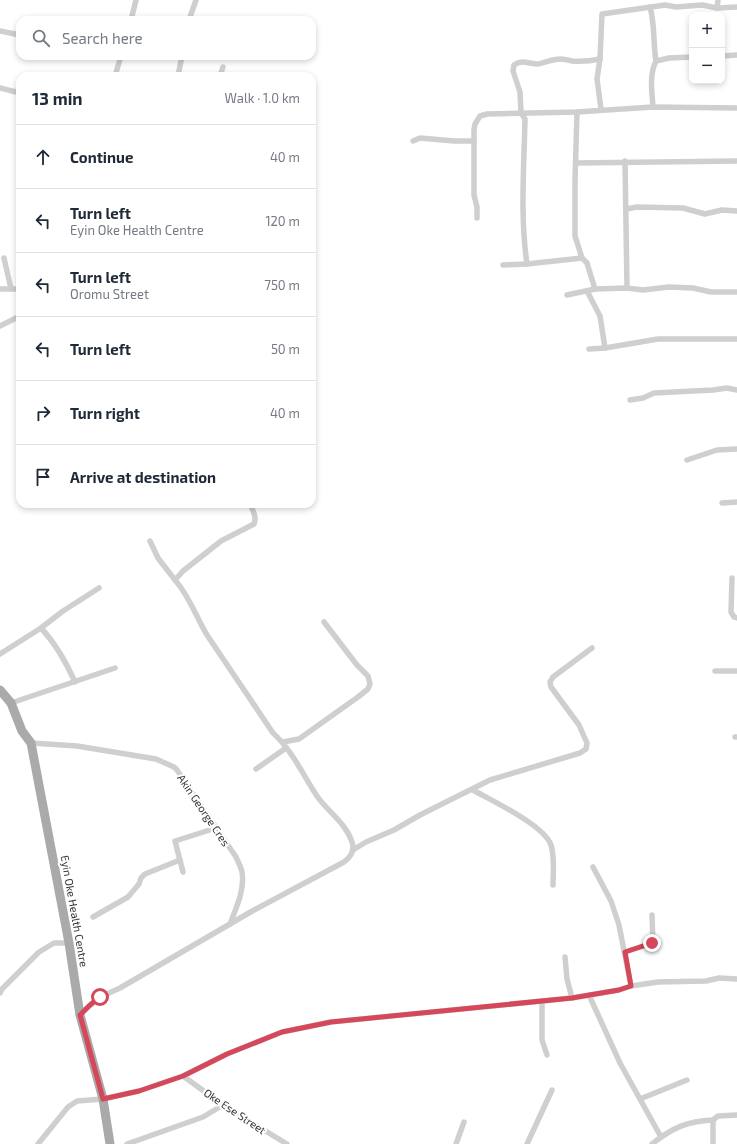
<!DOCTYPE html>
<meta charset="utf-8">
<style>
:root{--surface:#fff;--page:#f2f2f3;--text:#1f2937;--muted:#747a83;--line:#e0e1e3}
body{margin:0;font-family:"Exo 2",sans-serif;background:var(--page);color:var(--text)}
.controls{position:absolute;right:12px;top:12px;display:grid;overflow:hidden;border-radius:8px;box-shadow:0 2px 6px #0003}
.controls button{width:36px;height:36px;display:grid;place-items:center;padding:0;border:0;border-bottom:1px solid var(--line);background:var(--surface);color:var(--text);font:20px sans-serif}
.stop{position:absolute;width:12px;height:12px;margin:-9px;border:3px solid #d5475a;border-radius:50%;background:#fff}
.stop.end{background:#d5475a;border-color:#fff;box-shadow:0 1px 4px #0008}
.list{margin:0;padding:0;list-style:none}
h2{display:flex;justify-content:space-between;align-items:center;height:52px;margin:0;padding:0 16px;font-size:17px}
h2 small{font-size:13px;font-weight:400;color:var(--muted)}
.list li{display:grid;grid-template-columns:26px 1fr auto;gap:12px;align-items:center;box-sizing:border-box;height:64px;padding:0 16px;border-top:1px solid var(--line)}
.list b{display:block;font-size:15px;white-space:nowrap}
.list p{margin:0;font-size:13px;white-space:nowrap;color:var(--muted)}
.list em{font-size:13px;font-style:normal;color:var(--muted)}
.icon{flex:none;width:22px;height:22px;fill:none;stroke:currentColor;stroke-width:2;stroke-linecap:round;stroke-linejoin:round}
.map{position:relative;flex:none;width:737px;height:1144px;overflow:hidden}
.search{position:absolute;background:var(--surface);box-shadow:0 2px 6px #0003;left:16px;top:16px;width:300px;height:44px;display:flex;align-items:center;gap:10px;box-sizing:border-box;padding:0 14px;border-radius:12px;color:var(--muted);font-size:15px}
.panel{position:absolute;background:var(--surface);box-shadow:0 2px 6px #0003;left:16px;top:72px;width:300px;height:436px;border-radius:12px}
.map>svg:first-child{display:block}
</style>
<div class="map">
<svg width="737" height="1144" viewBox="0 0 737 1144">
<rect width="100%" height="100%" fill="#fff"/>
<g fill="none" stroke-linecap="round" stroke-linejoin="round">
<g stroke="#cfcfcf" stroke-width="5.5">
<path d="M650,7C655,24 653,43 656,61"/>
<polyline points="717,8 718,0"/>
<polyline points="131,20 136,0"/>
<polyline points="189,20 196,0"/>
<polyline points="0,31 20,35"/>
<polyline points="722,56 737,55"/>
<polyline points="115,76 121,56"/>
<polyline points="178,76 182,56"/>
<polyline points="220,76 223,67"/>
<polyline points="0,88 20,93"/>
<path d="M653,107C652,92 649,75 656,61L669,58L692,57"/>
<polyline points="601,109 597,79 600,59 602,14 665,5 676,7 702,5 717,8 737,7"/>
<polyline points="577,112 575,181 575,236 582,258 587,263 595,289"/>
<polyline points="413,141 420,138 454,141 474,141"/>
<polyline points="625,161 627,288"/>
<polyline points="576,163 737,161"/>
<polyline points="626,209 637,207 683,208 705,214 722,210 737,211"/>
<polyline points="477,218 477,207 474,195 474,130 475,124 480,116 487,114 577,112 653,107 737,108"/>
<polyline points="4,258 11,289 19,289 20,294"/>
<path d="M527,264C520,216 524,167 525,119L521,113L520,92L513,71L514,65C522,59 529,64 538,64C545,63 552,59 560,59C564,59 568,60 572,61C582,62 591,61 600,59"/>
<polyline points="503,265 527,264 582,258"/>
<polyline points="0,289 11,289"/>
<polyline points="587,291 600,316 605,348"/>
<polyline points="567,295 595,289 627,288 643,290 669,287 693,288 711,292 737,292"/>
<polyline points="0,326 20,316"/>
<polyline points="589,349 605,348 658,339 737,339"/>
<polyline points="630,400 643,398 654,393 713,390 727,388 737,390"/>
<polyline points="687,460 717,450 737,449"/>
<polyline points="722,503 737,502"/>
<polyline points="150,541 158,558 175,580"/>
<polyline points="732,578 731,612 734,617 737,618"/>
<path d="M41,628C56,644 66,662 75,682"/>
<polyline points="0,654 41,628 63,611 99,588"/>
<polyline points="715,671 737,671"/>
<polyline points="11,703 115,668"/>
<polyline points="735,737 737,737"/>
<polyline points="283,742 299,739 358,697 368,689 370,684 368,676 357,665 324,622"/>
<path d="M31,743L77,746L156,759L174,767L177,770L236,857C238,862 241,867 242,872C245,890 236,908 230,924"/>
<polyline points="256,769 286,748"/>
<path d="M473,790C492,801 544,825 551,845C555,857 553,873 553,885"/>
<polyline points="353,850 366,842 394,830 420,815 490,780 580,753 586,749 587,743 579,725 551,687 550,682 553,677 592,648"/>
<polyline points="593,867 611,901 619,925 631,986"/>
<polyline points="183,872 175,841 216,828"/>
<polyline points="93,917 128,897 139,884 141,878 145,874 180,860"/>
<polyline points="625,952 653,943 652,915"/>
<polyline points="565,957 567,979 572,998"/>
<polyline points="0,993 2,989 39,952 54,943 69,943"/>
<polyline points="589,995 620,1063 661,1137"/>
<polyline points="542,1001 542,1040 547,1055"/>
<path d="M80,1015C94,1000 102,996 120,988L254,910L344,862C351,857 355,851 352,842C346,823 327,811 317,796C303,775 292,750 273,733L207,635C196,617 190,597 175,580L183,571L221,541L254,524C257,517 253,511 250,504"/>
<polyline points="183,1076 223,1105 287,1144"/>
<polyline points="640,1099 687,1080"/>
<polyline points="713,1120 713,1144"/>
<polyline points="38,1144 68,1107 77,1101 103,1099 139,1091 183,1076 227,1054 282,1032 331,1022 572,998 619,990 631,986 658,982 706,981 719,978 737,979"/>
<polyline points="127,1144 203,1117 223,1105"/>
<polyline points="456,1144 464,1122"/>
<polyline points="527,1144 552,1090"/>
<path d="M652,1144C672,1128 687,1121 713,1120L718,1116L737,1115"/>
</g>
<polyline stroke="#aaa" stroke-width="9" points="0,690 11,703 22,731 31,743 69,943 80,1015 103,1099 110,1144"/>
</g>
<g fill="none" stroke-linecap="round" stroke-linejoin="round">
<polyline stroke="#d5475a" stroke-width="5" points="100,997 90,1005 80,1015 103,1099 139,1091 183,1076 227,1054 282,1032 331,1022 572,998 619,990 631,986 625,952 652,943"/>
</g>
<g text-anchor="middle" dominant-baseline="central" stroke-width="4" stroke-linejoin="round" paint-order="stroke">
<g font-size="11" fill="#323232" stroke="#fff">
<text transform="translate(204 810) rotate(56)">Akin George Cres</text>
<text transform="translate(75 911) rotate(80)">Eyin Oke Health Centre</text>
<text transform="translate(235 1111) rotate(34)">Oke Ese Street</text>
</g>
</g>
</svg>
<div class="controls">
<button>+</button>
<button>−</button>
</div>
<div class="stop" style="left:100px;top:997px"></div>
<div class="stop end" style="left:652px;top:943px"></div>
<div class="search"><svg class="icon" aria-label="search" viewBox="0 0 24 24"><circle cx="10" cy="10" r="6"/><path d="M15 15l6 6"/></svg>Search here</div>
<section class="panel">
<h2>13 min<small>Walk · 1.0 km</small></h2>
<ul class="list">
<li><svg class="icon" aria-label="ahead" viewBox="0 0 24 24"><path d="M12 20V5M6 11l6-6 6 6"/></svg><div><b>Continue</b></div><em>40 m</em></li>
<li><svg class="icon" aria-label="left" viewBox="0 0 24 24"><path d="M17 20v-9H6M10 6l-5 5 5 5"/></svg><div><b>Turn left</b><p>Eyin Oke Health Centre</p></div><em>120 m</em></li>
<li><svg class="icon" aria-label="left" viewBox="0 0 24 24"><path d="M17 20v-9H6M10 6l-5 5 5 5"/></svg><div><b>Turn left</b><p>Oromu Street</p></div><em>750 m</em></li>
<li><svg class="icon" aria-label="left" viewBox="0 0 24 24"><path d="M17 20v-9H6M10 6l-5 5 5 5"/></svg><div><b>Turn left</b></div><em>50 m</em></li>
<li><svg class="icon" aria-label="right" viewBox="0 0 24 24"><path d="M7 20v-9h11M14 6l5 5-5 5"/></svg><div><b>Turn right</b></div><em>40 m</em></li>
<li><svg class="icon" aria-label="arrive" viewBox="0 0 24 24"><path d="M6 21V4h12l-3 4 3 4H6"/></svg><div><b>Arrive at destination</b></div></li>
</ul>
</section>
</div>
